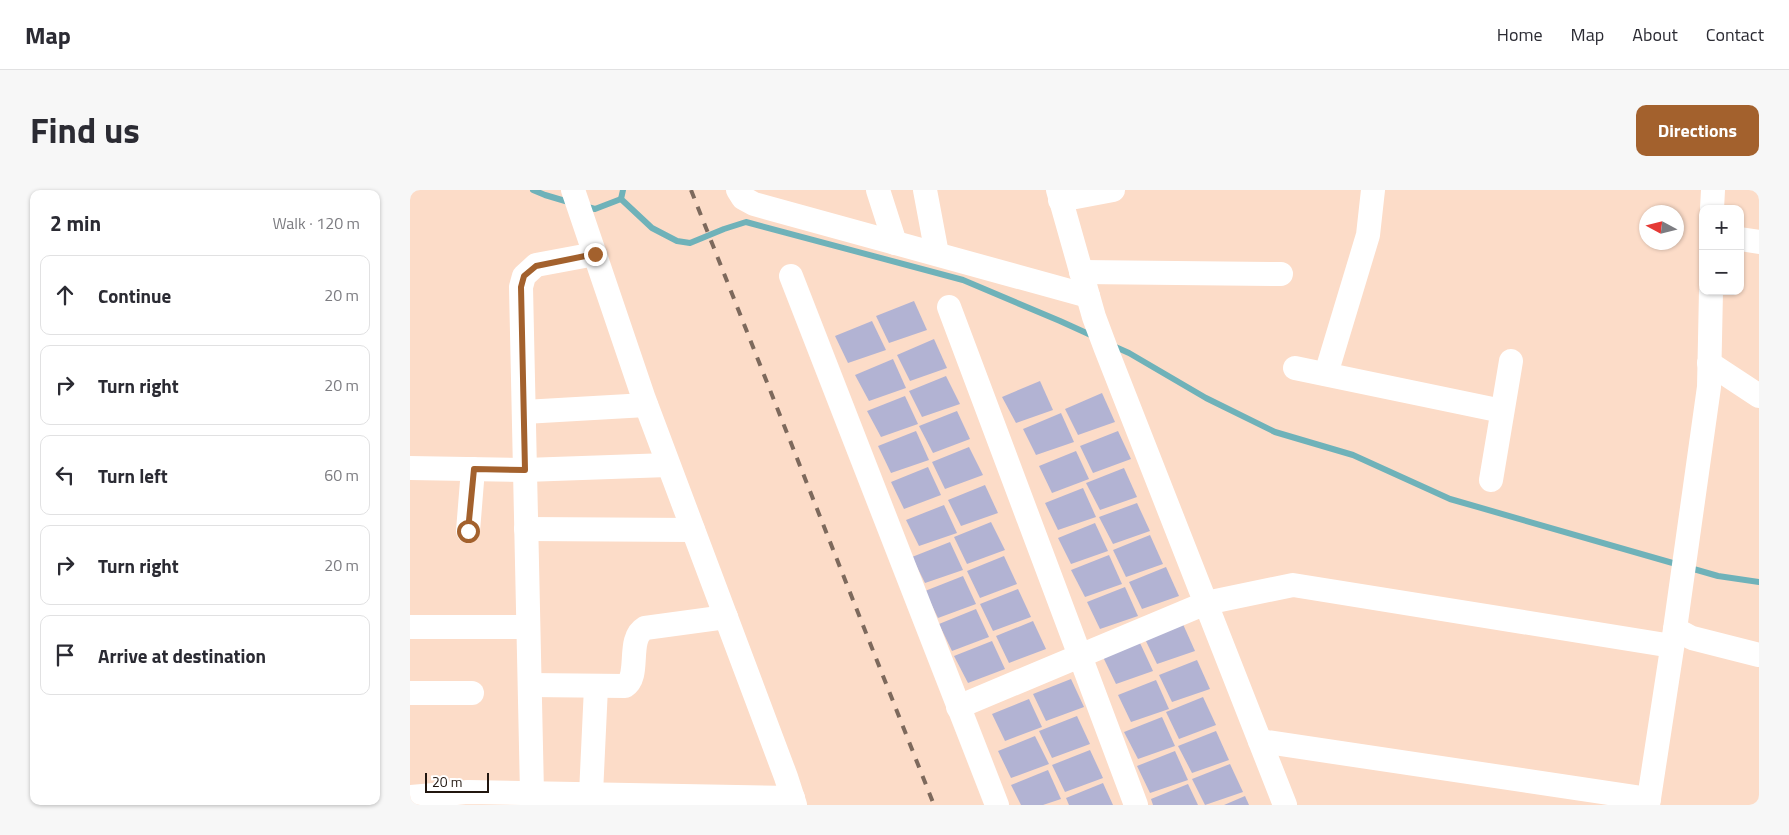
<!DOCTYPE html>
<meta charset="utf-8">
<style>
:root{--surface:#fff;--page:#f7f7f7;--text:#2b2b33;--muted:#7c7c81;--line:#e1e1e2;--accent:#a3612d}
body{margin:0;font-family:"Titillium Web",sans-serif;background:var(--page);color:var(--text)}
.controls{position:absolute;right:15px;top:15px;display:grid;overflow:hidden;border-radius:10px;box-shadow:0 1px 4px #0004}
.controls button{width:45px;height:45px;display:grid;place-items:center;padding:0;border:0;border-bottom:1px solid var(--line);background:var(--surface);color:var(--text);font:25px sans-serif}
.compass{position:absolute;left:1229px;top:15px;width:45px;height:45px;border-radius:50%;background:var(--surface);box-shadow:0 1px 4px #0004;rotate:277deg}
.scale{position:absolute;left:15px;bottom:12px;width:64px;box-sizing:border-box;padding-left:5px;border:2px solid #21160f;border-top:0;font-size:14px;line-height:18px;white-space:nowrap;color:#21160f;-webkit-text-stroke:4px #fff;paint-order:stroke}
.stop{position:absolute;width:15px;height:15px;margin:-11px;border:4px solid #a3612d;border-radius:50%;background:#fff}
.stop.end{background:#a3612d;border-color:#fff;box-shadow:0 1px 5px #0008}
.list{margin:0;padding:0;list-style:none}
h2{display:flex;justify-content:space-between;align-items:center;height:65px;margin:0;padding:0 20px;font-size:21px}
h2 small{font-size:16px;font-weight:400;color:var(--muted)}
.list li{display:grid;grid-template-columns:32px 1fr auto;gap:15px;align-items:center;box-sizing:border-box;height:80px;margin:0 10px 10px;padding:0 10px;border:1px solid var(--line);border-radius:10px}
.list b{display:block;font-size:19px;white-space:nowrap}
.list em{font-size:16px;font-style:normal;color:var(--muted)}
.icon{flex:none;width:28px;height:28px;fill:none;stroke:currentColor;stroke-width:2;stroke-linecap:round;stroke-linejoin:round}
.map{position:relative;flex:none;width:1349px;height:615px;overflow:hidden;border-radius:10px}
header{display:flex;align-items:center;gap:30px;box-sizing:border-box;height:70px;padding:0 25px;background:var(--surface);border-bottom:1px solid var(--line)}
header strong{font-size:24px}
nav{display:flex;gap:28px;margin-inline-start:auto;font-size:18px}
.intro{display:flex;align-items:center;justify-content:space-between;box-sizing:border-box;height:120px;padding:0 30px}
h1{margin:0;font-size:35px}
.button{padding:12px 22px;border-radius:10px;background:var(--accent);color:#fff;font-size:18px;font-weight:700}
main{display:flex;gap:30px;padding:0 30px}
aside{flex:1;background:var(--surface);border-radius:10px;box-shadow:0 1px 4px #0004}
.map>svg:first-child{display:block}
</style>
<header>
<strong>Map</strong>
<nav><a>Home</a><a>Map</a><a>About</a><a>Contact</a></nav>
</header>
<div class="intro"><h1>Find us</h1><a class="button">Directions</a></div>
<main>
<aside>
<h2>2 min<small>Walk · 120 m</small></h2>
<ul class="list">
<li><svg class="icon" aria-label="ahead" viewBox="0 0 24 24"><path d="M12 20V5M6 11l6-6 6 6"/></svg><div><b>Continue</b></div><em>20 m</em></li>
<li><svg class="icon" aria-label="right" viewBox="0 0 24 24"><path d="M7 20v-9h11M14 6l5 5-5 5"/></svg><div><b>Turn right</b></div><em>20 m</em></li>
<li><svg class="icon" aria-label="left" viewBox="0 0 24 24"><path d="M17 20v-9H6M10 6l-5 5 5 5"/></svg><div><b>Turn left</b></div><em>60 m</em></li>
<li><svg class="icon" aria-label="right" viewBox="0 0 24 24"><path d="M7 20v-9h11M14 6l5 5-5 5"/></svg><div><b>Turn right</b></div><em>20 m</em></li>
<li><svg class="icon" aria-label="arrive" viewBox="0 0 24 24"><path d="M6 21V4h12l-3 4 3 4H6"/></svg><div><b>Arrive at destination</b></div></li>
</ul>
</aside>
<div class="map">
<svg width="1349" height="615" viewBox="0 0 1349 615">
<rect width="100%" height="100%" fill="#fcdcc8"/>
<g fill="none" stroke-linecap="round" stroke-linejoin="round">
<g stroke="#6fb2b9" stroke-width="6">
<polyline points="123,0 135,5 162,13"/>
<polyline points="213,0 211,9 242,38 267,51 280,53 314,39 336,32 553,90 650,131 683,146"/>
<polyline points="174,16 185,19 211,9"/>
<polyline points="701,155 719,163 796,208 865,242 943,265 1040,309 1308,386 1349,392"/>
</g>
</g>
<g fill="#b2b3d3">
<polygon points="504,111 517,140 479,153 466,126"/>
<polygon points="462,131 476,160 438,173 425,146"/>
<polygon points="524,149 537,178 500,191 487,165"/>
<polygon points="483,169 496,198 459,211 445,185"/>
<polygon points="536,186 550,214 512,227 499,201"/>
<polygon points="630,191 643,220 606,233 592,207"/>
<polygon points="692,203 705,232 668,245 655,219"/>
<polygon points="495,206 508,234 471,247 457,221"/>
<polygon points="547,221 560,249 523,263 509,236"/>
<polygon points="651,223 664,252 626,265 613,239"/>
<polygon points="506,241 519,270 481,283 468,256"/>
<polygon points="708,241 721,269 683,283 670,256"/>
<polygon points="559,257 573,285 535,299 522,272"/>
<polygon points="666,261 679,289 642,303 629,276"/>
<polygon points="518,277 531,305 494,319 481,292"/>
<polygon points="714,278 727,307 690,320 676,293"/>
<polygon points="575,295 588,323 551,336 538,310"/>
<polygon points="673,298 686,327 648,340 635,313"/>
<polygon points="727,313 740,341 703,354 689,327"/>
<polygon points="534,315 547,343 509,356 496,330"/>
<polygon points="581,332 595,360 557,374 544,347"/>
<polygon points="685,333 698,361 661,374 648,348"/>
<polygon points="740,345 753,374 716,387 703,360"/>
<polygon points="540,352 553,380 515,393 502,367"/>
<polygon points="699,365 712,394 675,407 661,380"/>
<polygon points="594,366 607,394 570,408 557,381"/>
<polygon points="756,377 769,406 732,419 719,392"/>
<polygon points="553,386 566,414 528,428 515,401"/>
<polygon points="715,397 728,426 690,439 677,412"/>
<polygon points="608,399 621,427 583,441 570,414"/>
<polygon points="566,419 579,447 542,461 529,434"/>
<polygon points="623,431 636,459 599,473 586,446"/>
<polygon points="772,432 785,461 747,474 734,447"/>
<polygon points="582,451 595,479 558,493 544,466"/>
<polygon points="730,453 743,481 706,494 693,467"/>
<polygon points="787,470 800,499 762,512 749,485"/>
<polygon points="661,489 674,517 636,531 623,504"/>
<polygon points="746,490 759,519 721,532 708,505"/>
<polygon points="793,507 806,535 769,549 756,522"/>
<polygon points="619,509 632,537 595,551 582,524"/>
<polygon points="667,526 680,554 642,568 629,541"/>
<polygon points="752,527 765,556 728,569 714,542"/>
<polygon points="806,541 819,570 782,583 768,556"/>
<polygon points="625,546 639,574 601,588 588,561"/>
<polygon points="680,560 693,588 655,602 642,575"/>
<polygon points="765,561 778,590 740,603 727,576"/>
<polygon points="820,574 833,602 795,615 782,589"/>
<polygon points="638,580 651,609 633,615 611,615 601,595"/>
<polygon points="693,593 703,615 659,615 656,608"/>
<polygon points="778,594 788,615 743,615 741,609"/>
<polygon points="835,606 839,615 814,615"/>
</g>
<g fill="none" stroke-linecap="round" stroke-linejoin="round">
<g stroke="#fff" stroke-width="24">
<polyline points="163,0 234,209 376,587 385,615"/>
<polyline points="328,0 333,8 344,14 678,106"/>
<polyline points="468,0 485,53"/>
<polyline points="515,0 527,64"/>
<polyline points="648,0 684,127 696,159 875,615"/>
<polyline points="650,10 703,0"/>
<polyline points="1302,19 1303,0"/>
<polyline points="1330,49 1349,52"/>
<polyline points="671,82 871,84"/>
<polyline points="381,86 587,615"/>
<polyline points="539,117 726,615"/>
<polyline points="1299,173 1349,206"/>
<polyline points="885,178 1092,221"/>
<polyline points="916,184 958,45 963,0"/>
<polyline points="114,222 236,215"/>
<polyline points="0,278 115,280 258,275"/>
<polyline points="1081,290 1101,171"/>
<polyline points="116,339 283,340"/>
<polyline points="58,341 63,279"/>
<polyline points="0,437 118,437"/>
<polyline points="1265,439 1282,448 1349,465"/>
<path d="M120,495L215,496C231,486 216,449 235,438L316,427"/>
<polyline points="0,503 62,503"/>
<polyline points="548,517 796,413 883,395 1262,456"/>
<polyline points="850,551 1239,609"/>
<polyline points="122,603 111,97 114,86 126,75 185,64"/>
<polyline points="181,604 186,497"/>
<polyline points="0,607 58,602 383,608"/>
<polyline points="1238,615 1265,439 1299,197 1301,101"/>
</g>
<polyline stroke="#7d695c" stroke-width="4" stroke-dasharray="9 9" stroke-linecap="butt" points="281,0 524,615"/>
</g>
<g fill="none" stroke-linecap="round" stroke-linejoin="round">
<polyline stroke="#a3612d" stroke-width="6" points="58,341 64,279 115,280 111,97 114,86 126,76 185,64"/>
</g>
</svg>
<div class="controls">
<button>+</button>
<button>−</button>
</div>
<svg class="compass" viewBox="-18 -18 36 36"><path d="M0-13l5 13h-10z" fill="#e53935"/><path d="M0 13l5-13h-10z" fill="#7c7c81"/></svg>
<div class="scale">20 m</div>
<div class="stop" style="left:58px;top:341px"></div>
<div class="stop end" style="left:185px;top:64px"></div>
</div>
</main>
